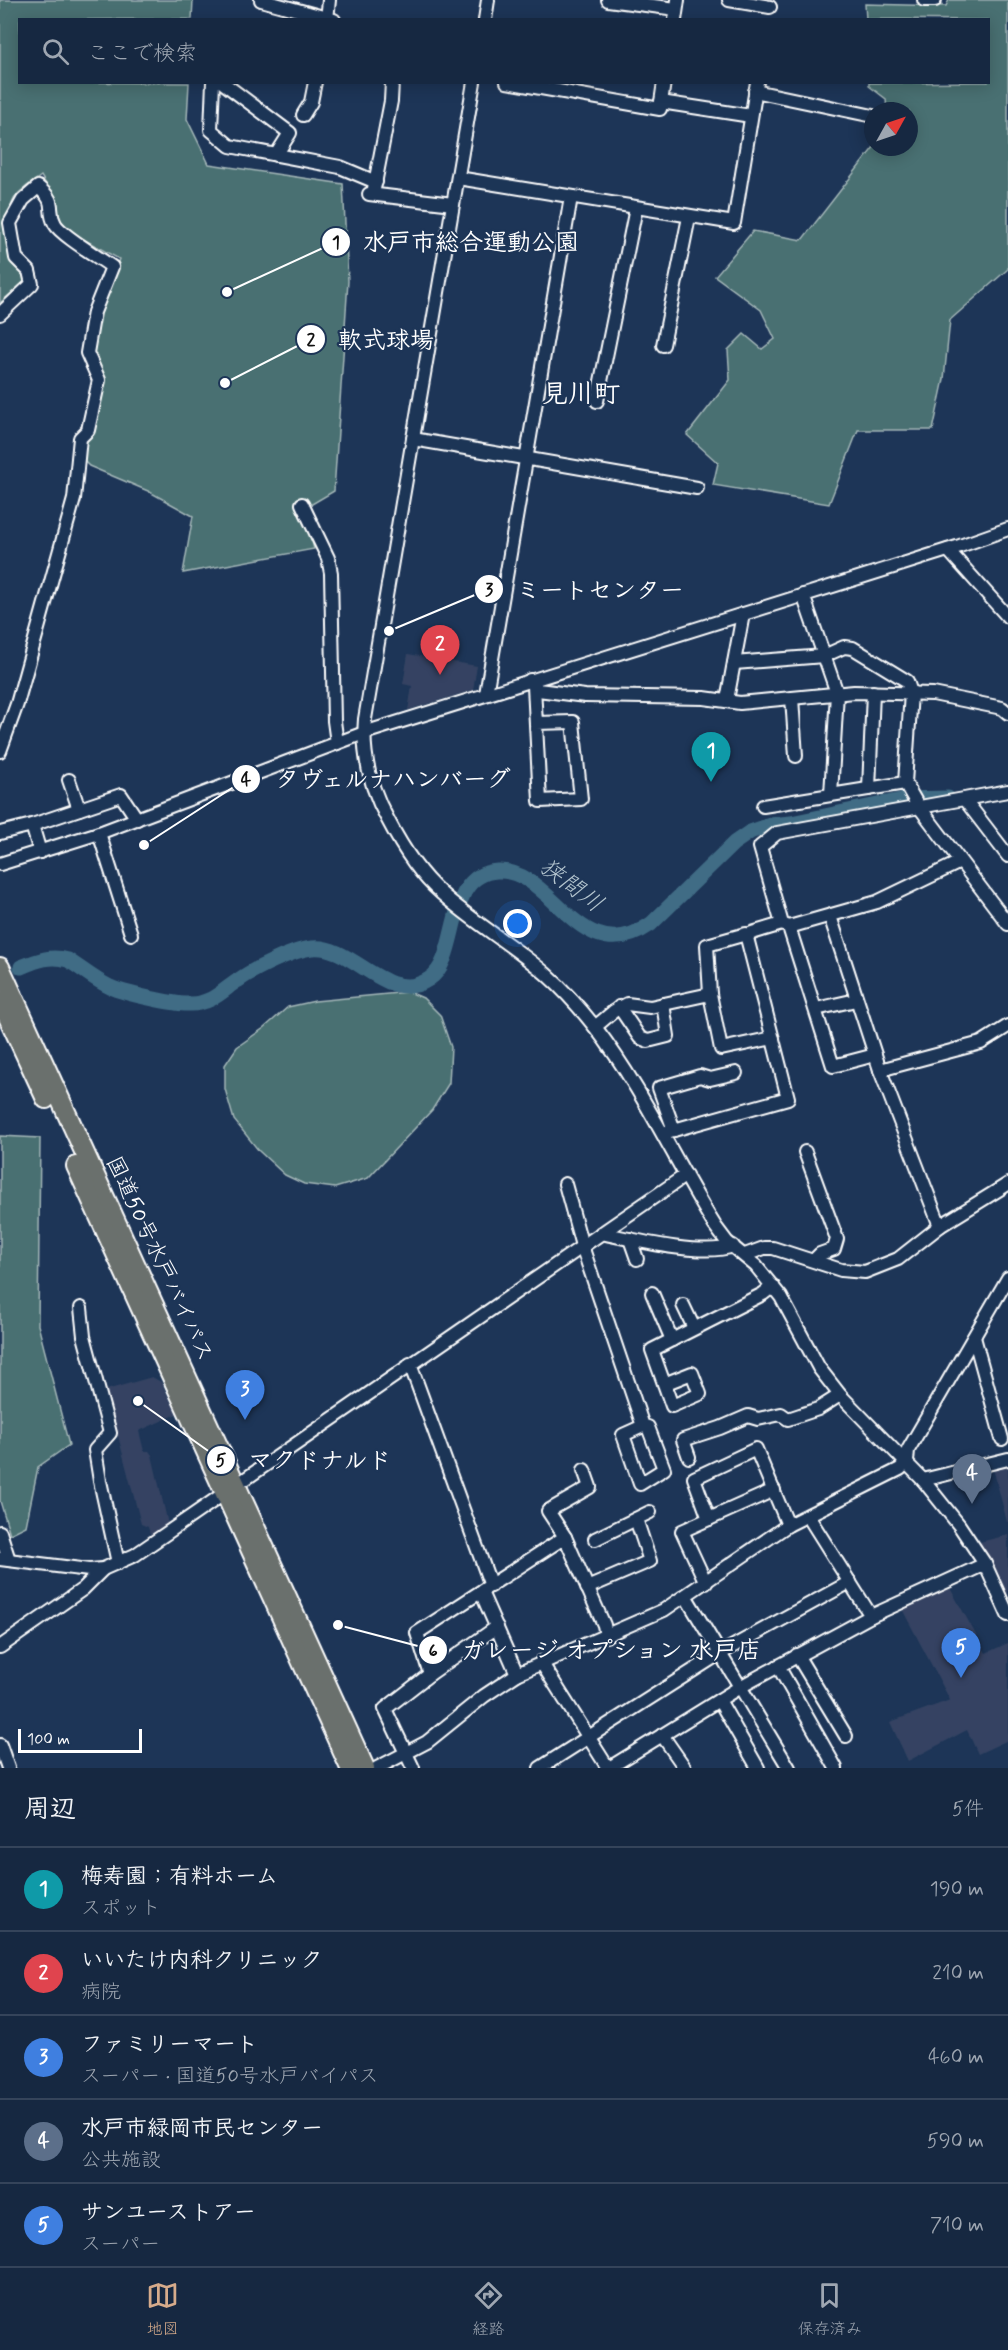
<!DOCTYPE html>
<html lang="ja">
<meta charset="utf-8">
<style>
:root{--surface:#162841;--page:#1f3048;--text:#f1f3f6;--muted:#9ea6b1;--line:#35445a;--accent:#d6ab8b}
body{margin:0;font-family:Mynerve,"Klee One",sans-serif;background:var(--page);color:var(--text)}
.compass{position:absolute;left:864px;top:102px;width:54px;height:54px;border-radius:50%;background:var(--surface);box-shadow:0 3px 15px #0003;rotate:50deg}
.scale{position:absolute;left:18px;bottom:15px;width:124px;box-sizing:border-box;padding-left:6px;border:3px solid #fff;border-top:0;font-size:16px;line-height:21px;white-space:nowrap;color:#fff;-webkit-text-stroke:4px #1d3557;paint-order:stroke}
.you{position:absolute;left:518px;top:924px;width:21px;height:21px;margin:-15px;border:4px solid #fff;border-radius:50%;background:#1a73e8;box-shadow:0 0 0 9px #1a73e833}
.badge{display:grid;place-items:center;width:39px;height:39px;border-radius:50%;background:var(--accent);color:#fff;font-size:20px;font-weight:700}
.pin{position:absolute;translate:-50% -50px;filter:drop-shadow(0 2px 3px #0008)}
.pin::after{content:'';position:absolute;top:32px;width:21px;height:18px;background:inherit;clip-path:polygon(0 0,100% 0,50% 100%)}
.list{margin:0;padding:0;list-style:none}
h2{display:flex;justify-content:space-between;align-items:center;height:78px;margin:0;padding:0 24px;font-size:26px}
h2 small{font-size:20px;font-weight:400;color:var(--muted)}
.list li{display:grid;grid-template-columns:39px 1fr auto;gap:18px;align-items:center;box-sizing:border-box;height:84px;padding:0 24px;border-top:2px solid var(--line)}
.list b{display:block;font-size:22px;white-space:nowrap}
.list p{margin:0;font-size:20px;white-space:nowrap;color:var(--muted)}
.list em{font-size:20px;font-style:normal;color:var(--muted)}
.icon{flex:none;width:33px;height:33px;fill:none;stroke:currentColor;stroke-width:2;stroke-linecap:round;stroke-linejoin:round}
.map{position:relative;flex:none;width:1008px;height:1768px;overflow:hidden}
.search{position:absolute;background:var(--surface);box-shadow:0 3px 15px #0003;left:18px;right:18px;top:18px;height:66px;display:flex;align-items:center;gap:15px;box-sizing:border-box;padding:0 21px;border-radius:0px;color:var(--muted);font-size:22px}
.sheet{height:498px;background:var(--surface)}
nav{display:flex;justify-content:space-around;align-items:center;box-sizing:border-box;height:84px;border-top:2px solid var(--line);background:var(--surface);font-size:16px;color:var(--muted)}
nav a{display:grid;justify-items:center;gap:3px}
nav .on{color:var(--accent)}
.map>svg:first-child{display:block}
</style>
<div class="map">
<svg width="1008" height="1768" viewBox="0 0 1008 1768">
<rect width="100%" height="100%" fill="#1d3557"/>
<filter id="ink" filterUnits="userSpaceOnUse"><feTurbulence type="fractalNoise" baseFrequency=".0167" numOctaves="2"/><feDisplacementMap in="SourceGraphic" scale="12" xChannelSelector="R" yChannelSelector="G"/><feConvolveMatrix kernelMatrix="1 2 1 2 8 2 1 2 1" color-interpolation-filters="sRGB"/></filter>
<g filter="url(#ink)">
<g fill="#344362">
<polygon points="408,654 477,666 473,690 408,710 412,686 403,684"/>
<polygon points="152,1377 161,1382 177,1414 139,1431 144,1451 149,1451 152,1455 168,1524 151,1537 148,1527 141,1524 106,1390"/>
<polygon points="1008,1464 1008,1522 1007,1522 993,1468"/>
<polygon points="1008,1535 1008,1606 976,1543"/>
<polygon points="950,1588 986,1653 1008,1643 1008,1740 978,1754 967,1730 908,1761 890,1722 950,1700 902,1609"/>
</g>
<g fill="#496f72" stroke="#a4b7b8" stroke-width="1.5">
<path d="M0,0H193L192,19L20,20V82L189,83L187,119L209,164L343,184L348,281L334,491L300,511L306,520L314,549L183,573L193,516L148,491L89,466L82,459V449L91,429L103,372C97,364 92,356 91,346C89,326 112,280 119,259L64,228L56,216L54,197L41,176C33,182 21,189 15,197C0,224 12,253 28,278L0,303Z"/>
<polygon points="949,0 1008,0 1008,269 950,320 944,379 933,430 858,430 829,504 713,485 718,463 687,435 730,380 728,350 744,334 762,349 775,339 761,310 715,276 753,231 802,240 874,147 909,147 909,111 887,111 886,99 869,86 869,83 988,82 988,20 866,19 865,4 946,6"/>
<polygon points="409,992 423,998 440,1015 451,1047 449,1083 432,1110 368,1178 335,1188 304,1184 285,1175 259,1151 234,1120 225,1089 225,1065 237,1047 264,1028 288,1007 315,1001"/>
<polygon points="0,1136 40,1138 38,1325 69,1445 38,1467 26,1526 10,1534 0,1501"/>
</g>
<g fill="none" stroke-linecap="round" stroke-linejoin="round">
<path stroke="#406c85" stroke-width="15" d="M21,967C38,960 51,955 68,960C82,969 95,980 110,987C124,993 175,1005 190,1004C197,1004 205,1002 211,999C221,994 229,986 237,981C254,969 292,950 312,948C353,943 387,1007 429,979C462,958 443,874 497,871C553,867 579,974 651,924L734,843L750,832L770,825L791,823L906,799L948,798"/>
<g stroke="#fff" stroke-width="16">
<g id="minor">
<polyline points="261,0 334,20"/>
<polyline points="608,0 676,9"/>
<polyline points="729,0 770,7"/>
<polyline points="924,0 935,0"/>
<polyline points="327,20 329,0"/>
<polyline points="485,20 488,0"/>
<polyline points="675,20 678,0"/>
<polyline points="213,82 211,130 230,146 340,167 376,182"/>
<polyline points="222,82 290,133 276,155"/>
<path d="M474,82L365,719C362,756 370,788 388,820C402,847 418,873 441,893C474,923 513,945 546,974C564,990 580,1008 595,1027C643,1089 674,1160 715,1226L727,1242L756,1266L781,1297L819,1368L840,1395L923,1480L959,1525L985,1564L1008,1615"/>
<polyline points="507,82 660,109 664,82"/>
<polyline points="755,91 873,116"/>
<polyline points="661,102 751,116"/>
<polyline points="303,115 311,102 315,82"/>
<polyline points="458,178 734,223 757,82"/>
<polyline points="369,194 453,204"/>
<polyline points="373,194 391,101 392,82"/>
<path d="M0,314L32,284L29,271L16,258L10,223L23,200L38,187C59,204 46,208 55,224C61,235 100,258 112,267L94,312L87,353L99,380L88,430L80,438L74,499L17,704L0,751"/>
<polyline points="663,345 689,217"/>
<polyline points="597,401 636,208"/>
<polyline points="413,439 697,488"/>
<polyline points="302,504 328,558 331,573 334,721 337,743"/>
<polyline points="948,550 1008,617"/>
<polyline points="803,595 837,693 831,795"/>
<polyline points="734,663 824,656 844,647 853,648 907,681 911,693 905,783 917,804 1008,924"/>
<polyline points="530,680 538,690 585,696 704,698 740,703 854,692 933,694 1002,708 1008,713"/>
<polyline points="534,686 540,801 581,799 573,722 536,723"/>
<polyline points="486,694 571,197"/>
<polyline points="792,698 796,756"/>
<polyline points="727,700 743,614"/>
<polyline points="69,780 79,809"/>
<polyline points="869,789 873,692"/>
<polyline points="965,800 1008,856"/>
<polyline points="763,806 905,783"/>
<polyline points="32,825 121,795 137,819"/>
<polyline points="0,833 32,825 40,852"/>
<polyline points="99,833 131,934"/>
<polyline points="0,864 99,833 364,733 957,547 1008,529"/>
<polyline points="830,916 880,1070 940,1226"/>
<polyline points="789,927 877,902 960,862"/>
<polyline points="752,933 782,924"/>
<polyline points="619,1007 640,1038 648,1041 668,1036 663,1004"/>
<polyline points="816,1009 856,1000"/>
<polyline points="595,1027 614,1011 627,1004 650,1007 710,994"/>
<polyline points="875,1055 833,1066 789,927 782,924 760,847 777,833 1008,791"/>
<polyline points="880,1070 981,1043 1008,1026"/>
<polyline points="674,1130 659,1088 700,1076 710,1079 736,1073"/>
<polyline points="663,1133 788,1098 746,934 707,945 710,994 721,1049 773,1038"/>
<polyline points="805,1152 837,1239 834,1249 820,1254 814,1260"/>
<polyline points="565,1184 582,1246 643,1426 623,1435 640,1484 664,1469 648,1427 643,1426"/>
<path d="M601,1233C634,1240 702,1257 733,1246"/>
<polyline points="630,1239 637,1259"/>
<polyline points="745,1255 764,1248 773,1248 841,1270 865,1272 898,1259 940,1226 1008,1184"/>
<polyline points="652,1293 672,1340"/>
<polyline points="683,1305 694,1328"/>
<polyline points="81,1308 84,1336 110,1433 95,1450 100,1481 118,1563"/>
<polyline points="974,1337 1002,1439"/>
<polyline points="410,1364 491,1586"/>
<polyline points="664,1384 692,1373 700,1394 672,1406 652,1350 763,1294 773,1286"/>
<polyline points="689,1457 683,1440 720,1428 748,1416 758,1419 781,1414 788,1419 818,1409 840,1395"/>
<polyline points="923,1480 1008,1459"/>
<polyline points="709,1519 694,1478 756,1449 788,1525"/>
<polyline points="0,1532 9,1560"/>
<polyline points="565,1537 548,1511 590,1487 584,1470"/>
<polyline points="595,1539 650,1512"/>
<polyline points="0,1559 89,1570 103,1569 135,1555 686,1175"/>
<polyline points="706,1583 682,1531 774,1490"/>
<polyline points="587,1588 650,1561 636,1519"/>
<polyline points="481,1592 517,1674"/>
<polyline points="686,1597 789,1768"/>
<polyline points="871,1616 985,1564"/>
<polyline points="0,1647 83,1589 103,1569"/>
<polyline points="797,1655 846,1736"/>
<polyline points="541,1662 608,1768"/>
<polyline points="778,1666 836,1768"/>
<polyline points="430,1674 497,1627"/>
<polyline points="719,1700 758,1768"/>
<polyline points="662,1735 685,1768"/>
<polyline points="0,1745 8,1768"/>
<polyline points="377,1768 427,1742 484,1696 517,1674 664,1610 788,1525 900,1469 907,1462 908,1450 1008,1278"/>
<polyline points="413,1768 385,1709 430,1674 417,1633 565,1537 604,1625 606,1636"/>
<polyline points="540,1768 719,1654 850,1582"/>
<polyline points="609,1768 740,1687 871,1616 808,1516"/>
</g>
</g>
<g stroke="#fff" stroke-width="22">
<g id="highway">
<polyline points="0,967 365,1768"/>
<polyline points="0,1000 46,1099"/>
<polyline points="76,1166 350,1768"/>
</g>
</g>
<use href="#minor" stroke="#1d3557" stroke-width="12"/>
<use href="#highway" stroke="#6b706d" stroke-width="18"/>
</g>
</g>
<g text-anchor="middle" dominant-baseline="central" stroke-width="4.5" stroke-linejoin="round" paint-order="stroke">
<g font-size="22" fill="#fff" stroke="#1d3557">
<text transform="translate(159 1259) rotate(65)">国道50号水戸バイパス</text>
</g>
<g font-size="24" font-style="italic" fill="#b3c4ce" stroke="#1d3557">
<text transform="translate(571 886) rotate(37)">狭間川</text>
</g>
<g font-size="26" font-weight="bold" fill="#fff" stroke="#1d3557">
<text x="581" y="395">見川町</text>
</g>
</g>
<path fill="none" stroke="#fff" stroke-width="2" d="M227 292L336 242M225 383L311 339M389 631L489 589M144 845L246 779M138 1401L221 1460M338 1625L433 1650"/>
<g fill="#fff" stroke="#1d3557" stroke-width="2">
<circle cx="227" cy="292" r="6"/>
<circle cx="225" cy="383" r="6"/>
<circle cx="389" cy="631" r="6"/>
<circle cx="144" cy="845" r="6"/>
<circle cx="138" cy="1401" r="6"/>
<circle cx="338" cy="1625" r="6"/>
<circle cx="336" cy="242" r="15"/>
<circle cx="311" cy="339" r="15"/>
<circle cx="489" cy="589" r="15"/>
<circle cx="246" cy="779" r="15"/>
<circle cx="221" cy="1460" r="15"/>
<circle cx="433" cy="1650" r="15"/>
</g>
<g font-size="18" text-anchor="middle" font-weight="bold" fill="#111">
<text x="336" y="248">1</text>
<text x="311" y="345">2</text>
<text x="489" y="595">3</text>
<text x="246" y="785">4</text>
<text x="221" y="1466">5</text>
<text x="433" y="1656">6</text>
</g>
<g font-size="24" text-anchor="middle" font-weight="bold" fill="#fff" stroke="#1d3557" stroke-width="4.5" stroke-linejoin="round" paint-order="stroke">
<text x="471" y="250">水戸市総合運動公園</text>
<text x="386" y="348">軟式球場</text>
<text x="600" y="598">ミートセンター</text>
<text x="393" y="787">タヴェルナハンバーグ</text>
<text x="320" y="1468">マクドナルド</text>
<text x="611" y="1658">ガレージ オプション 水戸店</text>
</g>
</svg>
<svg class="compass" viewBox="-18 -18 36 36"><path d="M0-13l5 13h-10z" fill="#e53935"/><path d="M0 13l5-13h-10z" fill="#9ea6b1"/></svg>
<div class="scale">100 m</div>
<div class="you"></div>
<div class="pin badge" style="left:711px;top:782px;background:#0f9aa8">1</div>
<div class="pin badge" style="left:440px;top:675px;background:#e0444e">2</div>
<div class="pin badge" style="left:245px;top:1420px;background:#3f7fe0">3</div>
<div class="pin badge" style="left:972px;top:1504px;background:#5c6f8a">4</div>
<div class="pin badge" style="left:961px;top:1678px;background:#3f7fe0">5</div>
<div class="search"><svg class="icon" aria-label="search" viewBox="0 0 24 24"><circle cx="10" cy="10" r="6"/><path d="M15 15l6 6"/></svg>ここで検索</div>
</div>
<section class="sheet">
<h2>周辺<small>5件</small></h2>
<ul class="list">
<li><span class="badge" style="background:#0f9aa8">1</span><div><b>梅寿園；有料ホーム</b><p>スポット</p></div><em>190 m</em></li>
<li><span class="badge" style="background:#e0444e">2</span><div><b>いいたけ内科クリニック</b><p>病院</p></div><em>210 m</em></li>
<li><span class="badge" style="background:#3f7fe0">3</span><div><b>ファミリーマート</b><p>スーパー · 国道50号水戸バイパス</p></div><em>460 m</em></li>
<li><span class="badge" style="background:#5c6f8a">4</span><div><b>水戸市緑岡市民センター</b><p>公共施設</p></div><em>590 m</em></li>
<li><span class="badge" style="background:#3f7fe0">5</span><div><b>サンユーストアー</b><p>スーパー</p></div><em>710 m</em></li>
</ul>
</section>
<nav>
<a class="on"><svg class="icon" aria-label="map" viewBox="0 0 24 24"><path d="M3 6l6-2 6 2 6-2v14l-6 2-6-2-6 2zM9 4v14M15 6v14"/></svg>地図</a>
<a><svg class="icon" aria-label="directions" viewBox="0 0 24 24"><path d="M12 3l9 9-9 9-9-9zM9 14v-3h6M13 9l2 2-2 2"/></svg>経路</a>
<a><svg class="icon" aria-label="saved" viewBox="0 0 24 24"><path d="M7 4h10v16l-5-4-5 4z"/></svg>保存済み</a>
</nav>
